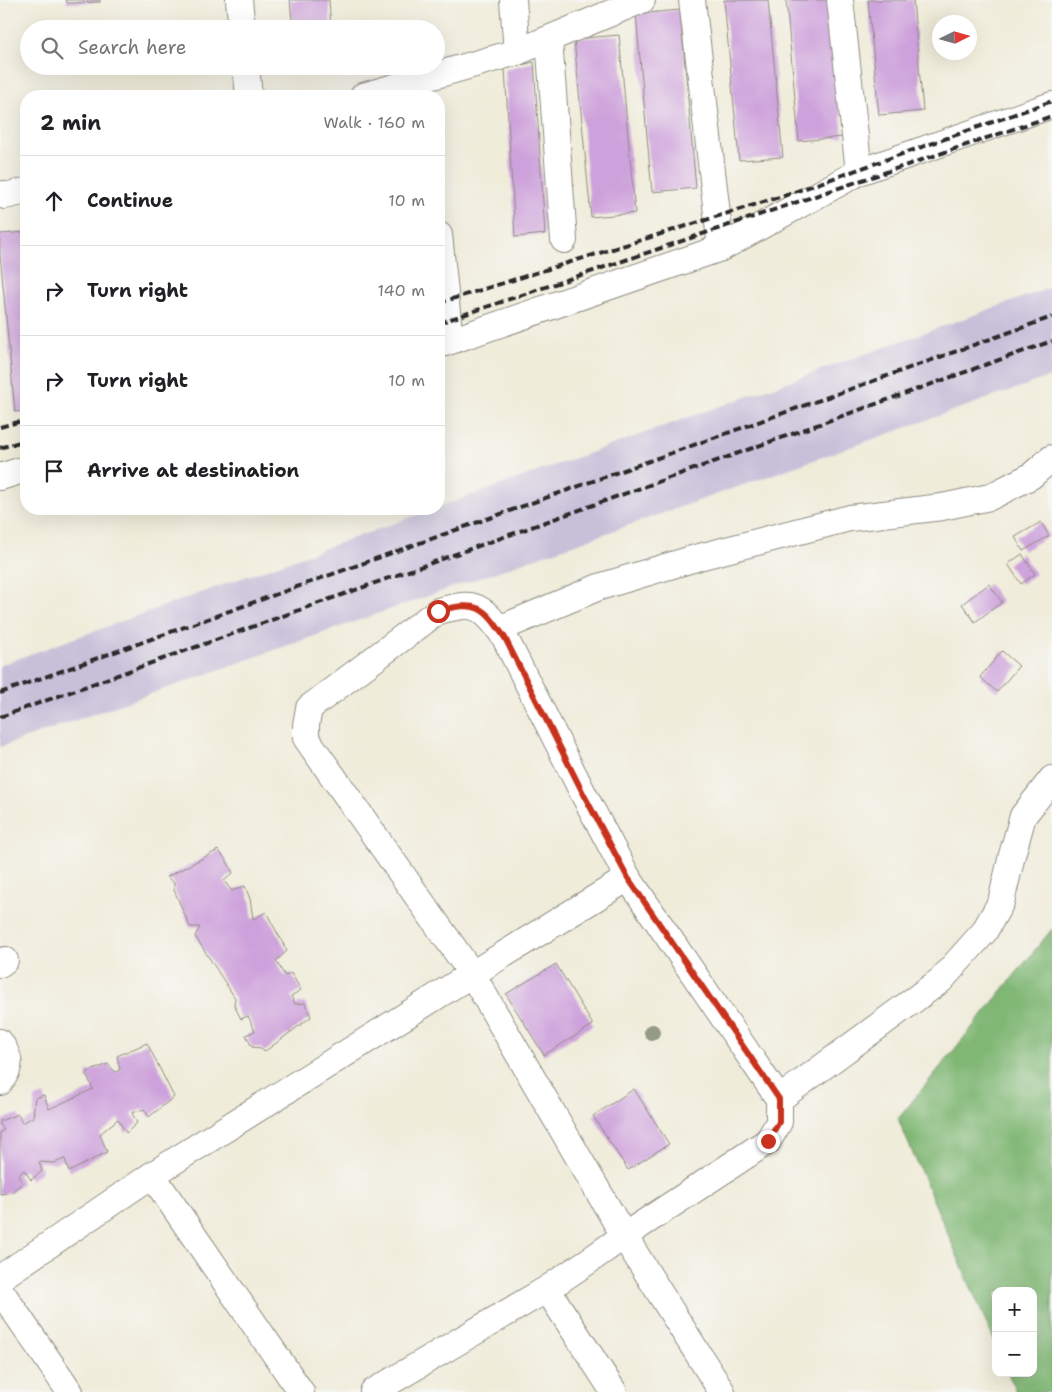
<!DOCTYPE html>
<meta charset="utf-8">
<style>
:root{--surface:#fff;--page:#f2f2f2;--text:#202124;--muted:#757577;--line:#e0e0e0}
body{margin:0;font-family:"Shantell Sans",sans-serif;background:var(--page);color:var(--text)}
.controls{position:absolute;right:15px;bottom:15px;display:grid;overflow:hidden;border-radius:10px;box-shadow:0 5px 20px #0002}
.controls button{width:45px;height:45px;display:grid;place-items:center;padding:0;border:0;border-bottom:1px solid var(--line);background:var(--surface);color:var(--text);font:25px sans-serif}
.compass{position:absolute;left:932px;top:15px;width:45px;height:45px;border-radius:50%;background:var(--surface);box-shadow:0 5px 20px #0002;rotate:85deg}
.stop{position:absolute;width:15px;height:15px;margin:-11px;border:4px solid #c8321e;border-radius:50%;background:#fff}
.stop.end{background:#c8321e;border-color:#fff;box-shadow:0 1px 5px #0008}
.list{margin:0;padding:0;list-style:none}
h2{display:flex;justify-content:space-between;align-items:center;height:65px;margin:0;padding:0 20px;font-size:21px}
h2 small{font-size:16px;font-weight:400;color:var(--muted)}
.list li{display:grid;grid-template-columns:32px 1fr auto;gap:15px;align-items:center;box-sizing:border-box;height:90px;padding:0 20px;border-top:1px solid var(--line)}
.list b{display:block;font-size:19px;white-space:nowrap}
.list em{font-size:16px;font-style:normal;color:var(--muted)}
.icon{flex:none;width:28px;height:28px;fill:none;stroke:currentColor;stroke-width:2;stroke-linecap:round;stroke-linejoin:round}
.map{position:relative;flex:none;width:1052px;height:1392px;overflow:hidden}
.search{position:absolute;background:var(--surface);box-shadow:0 5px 20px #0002;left:20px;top:20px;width:425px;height:55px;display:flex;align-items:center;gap:12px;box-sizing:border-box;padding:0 18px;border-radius:28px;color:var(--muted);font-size:19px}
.panel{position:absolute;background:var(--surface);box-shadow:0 5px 20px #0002;left:20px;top:90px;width:425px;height:425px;border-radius:20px}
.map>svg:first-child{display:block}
</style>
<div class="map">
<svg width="1052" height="1392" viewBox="0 0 1052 1392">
<rect width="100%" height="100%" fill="#f6f6f2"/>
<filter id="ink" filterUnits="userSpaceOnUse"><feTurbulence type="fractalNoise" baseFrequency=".02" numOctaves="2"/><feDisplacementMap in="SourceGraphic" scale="10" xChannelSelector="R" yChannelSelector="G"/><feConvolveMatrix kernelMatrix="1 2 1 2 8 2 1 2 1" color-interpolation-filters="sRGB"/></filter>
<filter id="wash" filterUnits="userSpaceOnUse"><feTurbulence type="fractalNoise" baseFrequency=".0096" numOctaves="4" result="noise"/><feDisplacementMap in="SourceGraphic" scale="20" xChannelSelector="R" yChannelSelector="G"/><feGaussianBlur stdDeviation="1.12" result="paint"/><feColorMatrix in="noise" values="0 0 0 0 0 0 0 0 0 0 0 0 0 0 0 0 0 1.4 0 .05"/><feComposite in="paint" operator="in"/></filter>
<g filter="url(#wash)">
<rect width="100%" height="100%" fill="#f0ecda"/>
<polygon fill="#c7c0d9" points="1052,287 1052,376 0,747 0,665 434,509 439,509 439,507"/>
<polygon fill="#80b774" stroke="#567150" points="1052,929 1052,1392 1016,1392 1008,1373 1033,1373 1033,1291 996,1291 996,1345 898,1119"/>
<g id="blocks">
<g fill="#cda1db">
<polygon points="66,0 100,0 100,2 67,3"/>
<polygon points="290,0 329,0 331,29 293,29"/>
<polygon points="724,0 768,0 783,157 739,160"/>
<polygon points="786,0 830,0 843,137 799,141"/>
<polygon points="868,0 913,0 923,111 879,115"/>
<polygon points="680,10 696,188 652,192 636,14"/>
<polygon points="619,35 635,213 591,217 574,39"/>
<polygon points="534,62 545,234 515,237 505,69"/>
<polygon points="26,232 26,411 15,412 0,254 0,234"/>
<polygon points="1041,522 1049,536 1023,551 1015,537"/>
<polygon points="1022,554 1035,574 1021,584 1008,564"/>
<polygon points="989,584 1002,602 975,622 962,604"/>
<polygon points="1002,651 1019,666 997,692 980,677"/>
<polygon points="218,850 227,861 233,873 224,881 232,891 245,886 250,899 253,919 266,912 287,951 276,961 285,976 291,973 301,990 291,996 295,1004 305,1003 311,1017 264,1052 261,1048 252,1047 246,1035 255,1031 248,1016 241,1019 234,1005 235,998 195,936 200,927 190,927 174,890 174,883 167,877"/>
<polygon points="556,964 593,1025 544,1055 506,994"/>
<polygon points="147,1043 174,1097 149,1117 144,1109 132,1113 137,1123 126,1133 118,1119 100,1134 107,1152 69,1172 65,1159 54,1163 39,1162 42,1171 31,1180 24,1170 18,1175 22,1183 12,1192 0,1194 0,1132 4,1130 0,1125 0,1121 18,1114 22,1123 33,1117 35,1098 44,1095 49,1109 93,1089 86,1073 108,1064 115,1072 120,1070 117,1056"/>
<polygon points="634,1089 669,1144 628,1170 593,1116"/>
</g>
</g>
</g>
<g filter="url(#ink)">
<use href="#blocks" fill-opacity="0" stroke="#8e8c82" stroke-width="1"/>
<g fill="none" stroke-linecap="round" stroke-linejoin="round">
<g stroke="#8e8c82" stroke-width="28">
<g id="minor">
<polyline points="239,0 242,29"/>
<polyline points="513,0 517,52"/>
<polyline points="692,0 721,248"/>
<polyline points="840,0 859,172"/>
<polyline points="549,39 564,240"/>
<polyline points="246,66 249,96"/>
<polyline points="363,96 517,52 642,0"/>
<polyline points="0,194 5,196 26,191"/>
<polyline points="439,235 450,341"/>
<polyline points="439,345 721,248 859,172 1052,105"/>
<polyline points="0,477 26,469"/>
<polyline points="499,629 505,638 584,795 628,878 779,1099"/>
<polyline points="0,964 5,960"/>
<path d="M0,1042C10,1059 13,1065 0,1082"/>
<polyline points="152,1175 301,1392"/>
<polyline points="0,1278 152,1175 472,974 628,878"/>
<polyline points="547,1289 614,1392"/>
<polyline points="0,1290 70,1392"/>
<polyline points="373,1392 547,1289 590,1260 624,1236 768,1141 779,1122 779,1099 941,980 984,932 1001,902 1012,855 1023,816 1052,779"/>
<path d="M722,1392L624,1236L472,974L306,738V725L309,708L438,611C469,603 478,601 499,629L599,587L699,557L850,518L942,507L990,497L1031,476L1052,458"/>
</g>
</g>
<use href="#minor" stroke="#fff" stroke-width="26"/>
<g stroke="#2b2b2b" stroke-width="4" stroke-dasharray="8 4" stroke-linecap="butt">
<polyline points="439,303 786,195 1052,101"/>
<polyline points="439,323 1052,116"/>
<polyline points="0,427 26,420"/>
<polyline points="0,448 26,440"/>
<polyline points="0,693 1052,317"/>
<polyline points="0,717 1052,341"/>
</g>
</g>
<circle fill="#949a86" cx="652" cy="1032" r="8"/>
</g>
<g fill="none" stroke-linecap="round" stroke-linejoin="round" filter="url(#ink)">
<path stroke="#c8321e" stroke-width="6" d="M438,611C477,601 483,605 505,638L584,795L628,878L779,1099V1122L768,1141"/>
</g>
</svg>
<div class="controls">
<button>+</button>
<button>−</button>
</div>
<svg class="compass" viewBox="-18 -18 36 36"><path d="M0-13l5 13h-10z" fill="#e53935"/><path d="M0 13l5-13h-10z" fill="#757577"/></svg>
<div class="stop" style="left:438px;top:611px"></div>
<div class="stop end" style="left:768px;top:1141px"></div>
<div class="search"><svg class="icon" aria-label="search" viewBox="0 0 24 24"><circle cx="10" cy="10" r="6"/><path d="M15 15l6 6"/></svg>Search here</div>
<section class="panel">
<h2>2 min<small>Walk · 160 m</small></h2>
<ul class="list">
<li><svg class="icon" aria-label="ahead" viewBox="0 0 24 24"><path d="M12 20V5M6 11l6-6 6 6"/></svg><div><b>Continue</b></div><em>10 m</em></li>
<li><svg class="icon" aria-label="right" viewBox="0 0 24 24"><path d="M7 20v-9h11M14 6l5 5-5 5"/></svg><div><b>Turn right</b></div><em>140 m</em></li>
<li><svg class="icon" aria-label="right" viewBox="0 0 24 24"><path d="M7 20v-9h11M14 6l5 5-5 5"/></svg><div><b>Turn right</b></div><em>10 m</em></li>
<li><svg class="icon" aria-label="arrive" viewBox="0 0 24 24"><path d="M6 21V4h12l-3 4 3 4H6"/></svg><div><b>Arrive at destination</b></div></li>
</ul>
</section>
</div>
